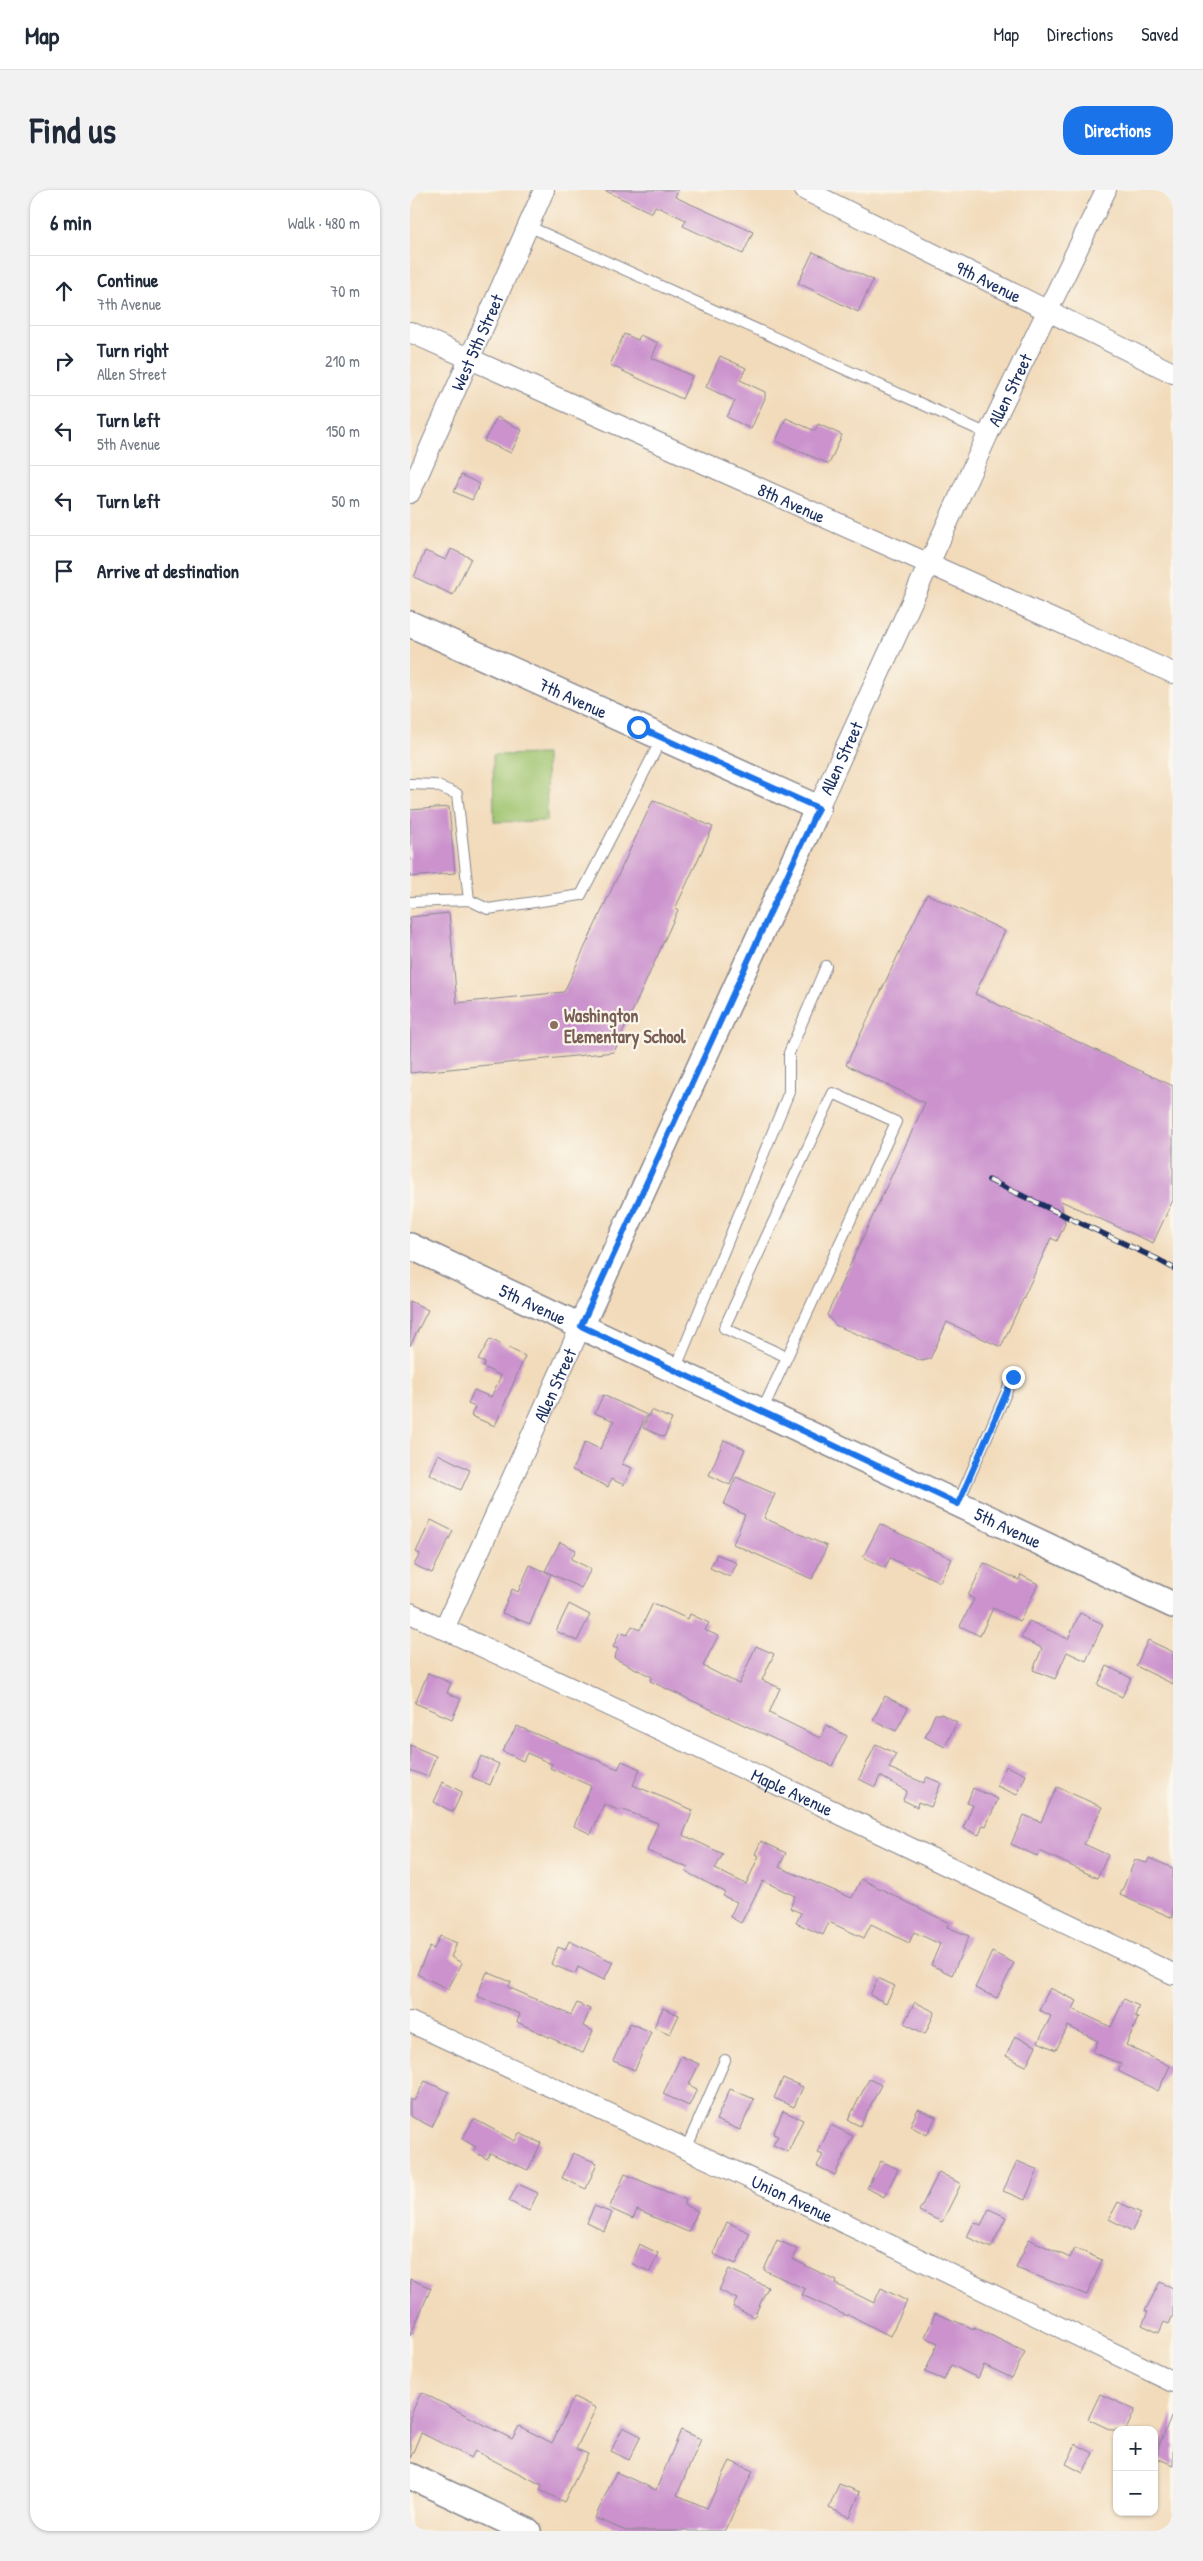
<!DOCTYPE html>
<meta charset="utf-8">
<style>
:root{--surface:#fff;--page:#f2f2f3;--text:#1f2937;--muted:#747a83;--line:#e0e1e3;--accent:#1a73e8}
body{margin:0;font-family:"Patrick Hand",sans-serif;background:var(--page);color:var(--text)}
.controls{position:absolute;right:15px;bottom:15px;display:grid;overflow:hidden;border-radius:10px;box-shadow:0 1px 4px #0004}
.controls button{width:45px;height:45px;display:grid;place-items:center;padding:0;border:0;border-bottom:1px solid var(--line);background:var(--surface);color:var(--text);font:25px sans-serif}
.stop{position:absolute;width:15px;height:15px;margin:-11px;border:4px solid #1a73e8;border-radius:50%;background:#fff}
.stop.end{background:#1a73e8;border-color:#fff;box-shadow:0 1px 5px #0008}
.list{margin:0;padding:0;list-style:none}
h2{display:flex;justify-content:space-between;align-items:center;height:65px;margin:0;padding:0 20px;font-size:21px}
h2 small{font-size:16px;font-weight:400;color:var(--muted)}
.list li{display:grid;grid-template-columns:32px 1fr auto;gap:15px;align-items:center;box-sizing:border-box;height:70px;padding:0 20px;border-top:1px solid var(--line)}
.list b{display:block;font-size:19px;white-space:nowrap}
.list p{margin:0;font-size:16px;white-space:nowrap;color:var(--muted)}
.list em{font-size:16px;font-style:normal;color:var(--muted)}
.icon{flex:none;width:28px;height:28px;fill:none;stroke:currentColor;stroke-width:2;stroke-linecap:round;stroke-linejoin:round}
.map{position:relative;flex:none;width:763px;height:2341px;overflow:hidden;border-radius:20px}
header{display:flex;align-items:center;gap:30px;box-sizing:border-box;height:70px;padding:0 25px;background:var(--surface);border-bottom:1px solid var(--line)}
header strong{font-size:24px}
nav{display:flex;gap:28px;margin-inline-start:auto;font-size:18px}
.intro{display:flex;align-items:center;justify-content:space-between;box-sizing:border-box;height:120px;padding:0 30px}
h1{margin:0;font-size:35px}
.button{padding:12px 22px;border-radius:20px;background:var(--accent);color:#fff;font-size:18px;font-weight:700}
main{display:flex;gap:30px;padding:0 30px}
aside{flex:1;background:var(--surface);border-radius:20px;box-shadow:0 1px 4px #0004}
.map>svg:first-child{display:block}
</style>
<header>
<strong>Map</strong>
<nav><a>Map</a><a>Directions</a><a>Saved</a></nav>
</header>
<div class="intro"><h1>Find us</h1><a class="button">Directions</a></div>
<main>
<aside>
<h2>6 min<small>Walk · 480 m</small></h2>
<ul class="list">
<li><svg class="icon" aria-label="ahead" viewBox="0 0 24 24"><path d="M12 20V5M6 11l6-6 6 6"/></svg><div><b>Continue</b><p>7th Avenue</p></div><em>70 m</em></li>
<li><svg class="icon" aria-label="right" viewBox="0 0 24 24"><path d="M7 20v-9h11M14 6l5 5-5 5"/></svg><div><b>Turn right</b><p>Allen Street</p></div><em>210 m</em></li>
<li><svg class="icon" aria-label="left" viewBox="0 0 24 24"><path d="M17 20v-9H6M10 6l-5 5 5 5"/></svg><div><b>Turn left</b><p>5th Avenue</p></div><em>150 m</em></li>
<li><svg class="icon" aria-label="left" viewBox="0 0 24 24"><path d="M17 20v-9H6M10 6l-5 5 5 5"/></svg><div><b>Turn left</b></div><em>50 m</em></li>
<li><svg class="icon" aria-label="arrive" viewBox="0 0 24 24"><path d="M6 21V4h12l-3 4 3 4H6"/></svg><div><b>Arrive at destination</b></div></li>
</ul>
</aside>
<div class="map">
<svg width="763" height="2341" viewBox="0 0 763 2341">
<rect width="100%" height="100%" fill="#fbf7ec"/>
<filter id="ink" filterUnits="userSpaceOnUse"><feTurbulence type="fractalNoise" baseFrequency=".02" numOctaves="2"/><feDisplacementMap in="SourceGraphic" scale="10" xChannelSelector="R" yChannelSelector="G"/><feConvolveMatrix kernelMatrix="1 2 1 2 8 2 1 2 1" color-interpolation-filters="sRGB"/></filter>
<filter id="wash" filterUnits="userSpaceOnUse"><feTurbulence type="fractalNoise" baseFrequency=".0096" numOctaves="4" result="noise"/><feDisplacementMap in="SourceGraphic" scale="20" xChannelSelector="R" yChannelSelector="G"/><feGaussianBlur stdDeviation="1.12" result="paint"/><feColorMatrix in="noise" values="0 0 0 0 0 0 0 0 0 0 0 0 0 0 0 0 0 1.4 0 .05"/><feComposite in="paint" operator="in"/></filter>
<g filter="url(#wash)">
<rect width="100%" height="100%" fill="#f2dbbb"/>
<polygon fill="#9fc46e" stroke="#5d7a66" points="136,564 137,631 84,632 83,565"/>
<g id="blocks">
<g fill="#cb92cd">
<polygon points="194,0 268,0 265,7 343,42 333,64 273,36 276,30 245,16 242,23"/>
<polygon points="403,62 463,90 448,122 388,93"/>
<polygon points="214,144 228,150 230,145 248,153 242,168 282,186 272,209 200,175"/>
<polygon points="310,166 336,178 330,190 355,202 355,208 341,239 317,227 325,211 296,197"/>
<polygon points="87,227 112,240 101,263 74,251"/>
<polygon points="376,228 405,241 408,234 432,245 419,274 366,251"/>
<polygon points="51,285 70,294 62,310 44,302"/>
<polygon points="41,359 61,368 43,405 4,387 15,361 36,370"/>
<polygon points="243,610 303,637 265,719 268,720 204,862 0,883 0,727 39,723 47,813 154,802"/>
<polygon points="39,617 45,683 0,687 0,620"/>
<polygon points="517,704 595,741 565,804 763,896 763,1010 743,1053 651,1011 655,1034 647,1051 641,1048 591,1157 537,1132 520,1169 512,1171 425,1135 417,1125 515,913 436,875"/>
<polygon points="0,1111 18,1120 0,1156"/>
<polygon points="80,1149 115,1166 85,1236 61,1226 65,1217 58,1214 64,1200 81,1207 91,1186 73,1177 75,1173 68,1170"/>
<polygon points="193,1205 237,1225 212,1274 222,1278 214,1295 201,1289 198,1297 162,1280 175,1252 190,1259 204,1231 185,1223"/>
<polygon points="241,1220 262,1229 254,1247 233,1238"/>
<polygon points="314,1250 335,1259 320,1295 299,1285"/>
<polygon points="28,1264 60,1280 51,1300 19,1284"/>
<polygon points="326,1287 365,1304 354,1328 417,1356 402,1389 323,1354 335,1325 314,1314"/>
<polygon points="21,1330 43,1341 22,1383 4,1375 10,1364 6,1362"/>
<polygon points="470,1334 542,1369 530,1392 480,1368 475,1378 453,1367"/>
<polygon points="150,1352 166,1360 161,1369 181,1379 171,1398 135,1381"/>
<polygon points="307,1364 327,1373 320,1387 300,1378"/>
<polygon points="574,1373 609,1390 611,1385 628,1394 610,1431 583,1418 570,1446 550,1436 564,1409 558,1406"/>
<polygon points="120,1375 141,1384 120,1434 92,1423 102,1399 108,1402"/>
<polygon points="243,1413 278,1429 280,1424 299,1433 295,1440 308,1446 293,1476 329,1494 346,1456 364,1464 352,1490 370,1498 359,1523 410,1548 416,1535 437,1546 422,1576 240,1491 242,1487 204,1468 208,1459 203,1457 210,1442 217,1445 222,1436 230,1440"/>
<polygon points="159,1414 180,1425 167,1451 146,1441"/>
<polygon points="670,1423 693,1434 676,1471 657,1462 645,1489 623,1480 632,1458 611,1448 619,1431 658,1449"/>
<polygon points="738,1450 763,1462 763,1494 726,1476"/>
<polygon points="697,1476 721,1488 712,1507 688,1495"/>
<polygon points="18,1483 41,1493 37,1503 51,1509 42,1529 5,1513"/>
<polygon points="475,1506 498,1518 486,1541 463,1530"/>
<polygon points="525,1524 531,1524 547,1532 535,1557 515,1547"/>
<polygon points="107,1536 208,1579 212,1571 230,1579 223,1595 283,1620 273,1645 313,1664 305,1679 336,1694 349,1666 345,1664 351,1651 376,1663 369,1677 411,1695 442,1708 451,1689 539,1733 537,1737 559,1746 542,1785 521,1775 530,1754 504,1742 499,1753 461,1734 454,1748 419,1732 413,1745 386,1733 391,1723 380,1718 385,1706 353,1691 331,1733 320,1727 327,1712 313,1706 315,1702 276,1682 278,1678 237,1661 248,1633 211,1619 210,1621 194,1614 181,1644 164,1636 181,1596 140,1578 142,1574 117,1563 113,1571 92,1561"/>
<polygon points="466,1554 486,1564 479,1578 514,1593 517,1587 531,1593 521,1617 508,1612 507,1617 493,1610 497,1601 470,1586 465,1597 449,1589"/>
<polygon points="0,1555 26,1566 18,1587 0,1580"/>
<polygon points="71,1566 89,1574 80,1595 62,1587"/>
<polygon points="596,1576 616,1585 607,1605 587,1596"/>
<polygon points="33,1592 52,1602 43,1622 24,1612"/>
<polygon points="647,1597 692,1617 674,1654 698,1665 687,1688 630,1661 627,1666 601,1654 614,1625 631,1632"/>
<polygon points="563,1598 588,1609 576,1636 573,1635 569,1645 553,1638 563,1615 557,1613"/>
<polygon points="739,1668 763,1678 763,1728 710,1705 725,1670 737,1673"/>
<polygon points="30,1746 47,1753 41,1767 52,1773 38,1799 7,1784 20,1757 24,1759"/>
<polygon points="159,1751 203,1772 194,1790 168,1777 165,1784 141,1774 148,1757 155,1760"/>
<polygon points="582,1762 604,1773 587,1808 565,1798"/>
<polygon points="77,1782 101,1792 98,1797 161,1825 167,1813 180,1819 173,1836 183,1841 173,1863 107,1832 110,1824 67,1806"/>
<polygon points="468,1788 485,1796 476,1813 460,1805"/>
<polygon points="640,1798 667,1811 663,1819 701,1837 714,1809 729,1816 725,1826 728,1828 716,1855 760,1876 748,1901 708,1881 711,1874 683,1862 688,1851 658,1836 646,1860 628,1852 641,1826 629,1820"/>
<polygon points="505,1812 525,1822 515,1844 494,1833"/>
<polygon points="253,1818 269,1825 260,1844 244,1837"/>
<polygon points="220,1833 241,1842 225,1880 203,1871"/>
<polygon points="605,1846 626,1856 616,1876 596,1866"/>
<polygon points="271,1866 289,1874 279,1895 287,1899 279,1916 253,1904"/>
<polygon points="373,1888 393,1897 384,1917 364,1908"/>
<polygon points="459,1889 471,1895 450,1936 438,1930"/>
<polygon points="15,1891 39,1902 22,1937 0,1926 0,1909 4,1911"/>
<polygon points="320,1899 344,1909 330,1940 306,1930"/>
<polygon points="508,1919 526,1927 517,1945 500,1936"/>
<polygon points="373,1921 393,1930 378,1962 363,1955 368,1946 363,1944"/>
<polygon points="64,1929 105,1951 109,1943 131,1953 118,1980 80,1963 77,1969 63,1961 66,1957 52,1949"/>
<polygon points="421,1935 443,1946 425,1985 407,1976 413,1965 408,1963"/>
<polygon points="163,1963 187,1973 176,1999 152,1988"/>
<polygon points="471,1971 488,1979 474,2007 457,1998"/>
<polygon points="607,1971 628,1980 615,2010 593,2001"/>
<polygon points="529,1982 551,1994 532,2032 509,2021"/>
<polygon points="215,1984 276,2010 274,2015 288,2021 278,2042 227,2020 223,2029 199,2018"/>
<polygon points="108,1994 128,2003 119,2021 99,2011"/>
<polygon points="708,2012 731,2023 722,2041 699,2029"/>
<polygon points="184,2016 202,2023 194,2041 177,2033"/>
<polygon points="579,2019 596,2027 581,2058 557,2047 564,2032 571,2035"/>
<polygon points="317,2032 340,2043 326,2074 303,2064"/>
<polygon points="619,2049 660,2068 665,2058 692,2070 677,2105 606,2078"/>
<polygon points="367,2050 387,2059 382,2069 427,2091 426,2094 464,2113 471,2098 497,2111 480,2146 438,2124 437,2126 392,2105 395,2099 354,2080"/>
<polygon points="229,2054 248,2063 240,2082 221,2073"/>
<polygon points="319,2079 358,2097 344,2127 323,2117 327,2109 309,2100"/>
<polygon points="0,2089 21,2098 0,2146"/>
<polygon points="750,2092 763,2098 763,2125 759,2134 754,2132 749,2143 732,2135 738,2122 735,2121"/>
<polygon points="525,2123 564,2139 564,2137 615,2162 602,2188 574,2175 568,2188 541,2175 534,2190 515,2182 528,2153 515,2147"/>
<polygon points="11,2202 102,2249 109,2236 142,2253 164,2207 186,2218 166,2259 178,2264 154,2312 130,2300 132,2295 65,2261 61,2268 11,2243 0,2269 0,2227"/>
<polygon points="690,2204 725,2220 716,2240 701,2240 678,2229"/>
<polygon points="763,2223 763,2275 744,2267"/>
<polygon points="213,2237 231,2246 219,2270 201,2261"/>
<polygon points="271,2240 291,2249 267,2305 297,2318 320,2271 343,2281 315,2341 216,2341 185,2328 206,2282 246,2300"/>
<polygon points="666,2254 683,2263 673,2283 656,2274"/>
<polygon points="429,2294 450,2302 440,2327 419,2318"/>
</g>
</g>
</g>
<g filter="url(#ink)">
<use href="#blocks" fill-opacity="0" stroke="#86858c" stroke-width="1"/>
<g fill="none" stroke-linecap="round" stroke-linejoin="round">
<g stroke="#86858c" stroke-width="12">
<g id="service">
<polyline points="118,36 578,244"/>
<polyline points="0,594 25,595 47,604 59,710"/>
<polyline points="0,712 59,710 78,719 171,705 252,548"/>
<polyline points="265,1180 379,902 379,863 416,776"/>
<polyline points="352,1221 486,932 423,903 314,1138 377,1167"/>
<polyline points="548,1313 603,1187"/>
<polyline points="276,1959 315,1870"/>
</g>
</g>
<g stroke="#86858c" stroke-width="22">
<g id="minor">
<path id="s1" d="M395,0L763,183"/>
<path id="s2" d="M0,142L763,483"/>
<path id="s3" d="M0,303L134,0"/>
<path id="s4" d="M408,618L578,244L696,0"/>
<path id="s5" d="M0,1423L392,1606L763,1784"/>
<path id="s6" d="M34,1439L171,1136"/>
<path id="s7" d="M0,1832L389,2011L763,2192"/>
</g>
</g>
<g stroke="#86858c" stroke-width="28">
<g id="tertiary">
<path id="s8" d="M0,434L408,618L171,1136"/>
<path id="s9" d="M0,1056L763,1415"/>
<polyline points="0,2286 118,2341"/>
</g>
</g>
<use href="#service" stroke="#fff" stroke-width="10"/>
<use href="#minor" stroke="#fff" stroke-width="20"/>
<use href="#tertiary" stroke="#fff" stroke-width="25"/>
<g stroke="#1b2f5e" stroke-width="5.5">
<polyline id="rail" points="579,990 747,1069 763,1078"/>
</g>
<use href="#rail" stroke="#fbf7ec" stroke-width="4" stroke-dasharray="11" stroke-linecap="butt"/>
</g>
</g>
<g fill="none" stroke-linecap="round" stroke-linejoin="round" filter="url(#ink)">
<polyline stroke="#1a73e8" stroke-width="6" points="228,537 408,618 171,1136 548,1314 603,1187"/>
</g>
<circle fill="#8d6e63" stroke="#fbf7ec" stroke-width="2" cx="144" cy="835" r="5"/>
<g text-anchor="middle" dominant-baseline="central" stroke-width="4.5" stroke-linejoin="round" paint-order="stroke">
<g font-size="18" fill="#1b2f5e" stroke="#fbf7ec">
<text stroke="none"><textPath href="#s1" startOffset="205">9th Avenue</textPath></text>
<text stroke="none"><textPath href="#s3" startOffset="165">West 5th Street</textPath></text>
<text stroke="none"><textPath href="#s4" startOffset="460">Allen Street</textPath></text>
<text stroke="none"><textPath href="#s2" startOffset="418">8th Avenue</textPath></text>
<text stroke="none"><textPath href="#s8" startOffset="179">7th Avenue</textPath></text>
<text stroke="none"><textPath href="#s4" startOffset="55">Allen Street</textPath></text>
<text stroke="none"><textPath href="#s9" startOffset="136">5th Avenue</textPath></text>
<text stroke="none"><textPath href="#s6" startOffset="268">Allen Street</textPath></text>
<text stroke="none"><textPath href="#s9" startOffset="661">5th Avenue</textPath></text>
<text stroke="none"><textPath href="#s5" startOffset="422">Maple Avenue</textPath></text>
<text stroke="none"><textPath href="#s7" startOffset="421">Union Avenue</textPath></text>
</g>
<g font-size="18" font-weight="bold" fill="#785e54" stroke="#fbf7ec" text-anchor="start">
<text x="154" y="825">Washington<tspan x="154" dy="21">Elementary School</tspan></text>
</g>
</g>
</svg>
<div class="controls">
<button>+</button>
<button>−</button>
</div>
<div class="stop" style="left:228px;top:537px"></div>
<div class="stop end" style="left:603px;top:1187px"></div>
</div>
</main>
